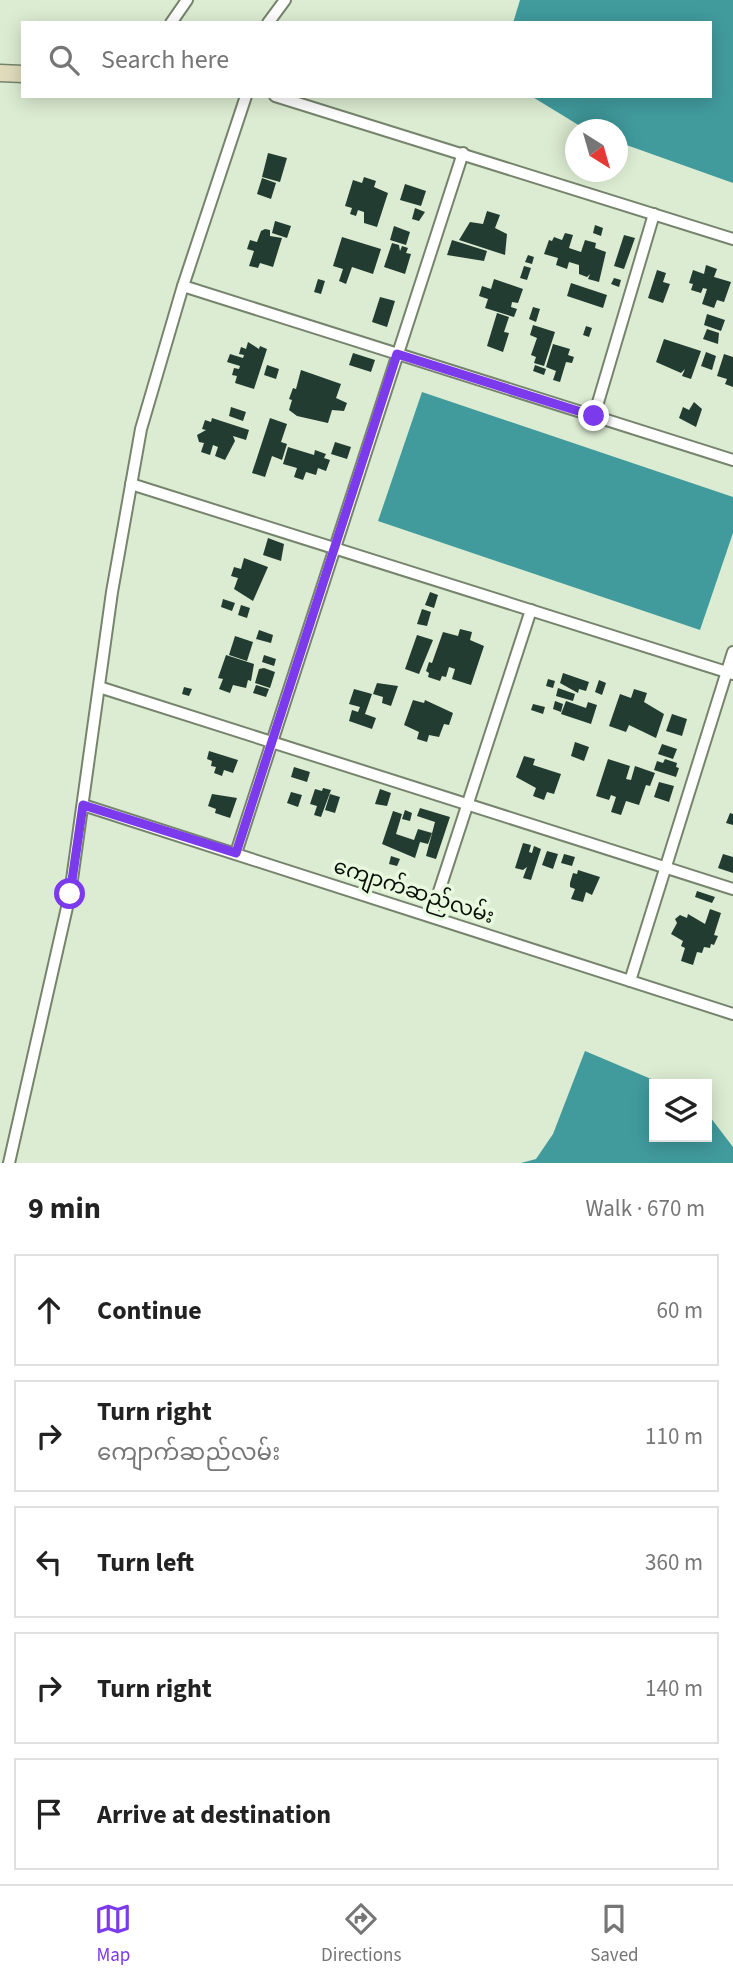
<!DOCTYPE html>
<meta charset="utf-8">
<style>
:root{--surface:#fff;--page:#f2f2f2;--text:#222;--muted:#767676;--line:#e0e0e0;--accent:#7c3aed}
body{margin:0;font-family:"Source Sans 3","Noto Sans Myanmar",sans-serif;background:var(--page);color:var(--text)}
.controls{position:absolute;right:21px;bottom:21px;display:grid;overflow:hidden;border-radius:0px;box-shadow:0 4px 18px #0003}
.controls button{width:63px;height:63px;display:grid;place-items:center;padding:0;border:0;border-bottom:2px solid var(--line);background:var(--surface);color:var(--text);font:35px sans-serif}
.compass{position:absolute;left:565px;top:119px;width:63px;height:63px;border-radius:50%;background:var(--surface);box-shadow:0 4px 18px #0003;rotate:143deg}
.stop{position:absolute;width:21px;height:21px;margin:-16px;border:5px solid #7c3aed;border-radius:50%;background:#fff}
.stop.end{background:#7c3aed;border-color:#fff;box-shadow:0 2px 7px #0008}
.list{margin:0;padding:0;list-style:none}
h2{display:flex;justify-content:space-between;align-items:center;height:91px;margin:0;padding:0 28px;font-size:30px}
h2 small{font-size:23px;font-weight:400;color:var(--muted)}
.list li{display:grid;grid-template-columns:46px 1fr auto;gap:21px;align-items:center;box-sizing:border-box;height:112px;margin:0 14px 14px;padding:0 14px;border:2px solid var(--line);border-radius:0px}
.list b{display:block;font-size:26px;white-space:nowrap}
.list p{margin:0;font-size:23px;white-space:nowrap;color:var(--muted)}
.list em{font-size:23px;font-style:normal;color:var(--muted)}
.icon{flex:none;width:38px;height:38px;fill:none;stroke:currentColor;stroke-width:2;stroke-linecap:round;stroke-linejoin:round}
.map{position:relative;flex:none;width:733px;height:1163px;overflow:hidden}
.search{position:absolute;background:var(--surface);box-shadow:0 4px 18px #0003;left:21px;right:21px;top:21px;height:77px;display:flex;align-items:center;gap:18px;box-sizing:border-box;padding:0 24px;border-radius:0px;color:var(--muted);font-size:26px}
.sheet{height:721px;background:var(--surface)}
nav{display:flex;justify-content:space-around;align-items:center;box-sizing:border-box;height:98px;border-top:2px solid var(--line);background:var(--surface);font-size:19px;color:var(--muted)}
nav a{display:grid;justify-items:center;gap:4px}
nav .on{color:var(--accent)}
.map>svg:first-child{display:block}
</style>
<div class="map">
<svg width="733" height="1163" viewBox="0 0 733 1163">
<rect width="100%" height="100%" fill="#dcecd2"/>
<g fill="#419b9d">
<polygon points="520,0 733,0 733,183 618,142 618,130 585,129 531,96 710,96 710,23 513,23"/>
<polygon points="422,392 733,497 733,533 700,630 378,521"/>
<polygon points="585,1051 663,1084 654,1084 654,1137 707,1137 707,1113 733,1147 733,1163 521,1163 536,1159 553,1134"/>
</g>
<g fill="#223c31">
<polygon points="268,153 287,158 280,182 262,177"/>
<polygon points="364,177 376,181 374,187 388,193 377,227 364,223 364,212 358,210 356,216 350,214 352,208 345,206 353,180 362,183"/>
<polygon points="262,178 276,183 271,199 257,194"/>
<polygon points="405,184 426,191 421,206 400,200"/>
<polygon points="415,208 425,212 419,221 412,219"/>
<polygon points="487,211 500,215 495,228 507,234 505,255 459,240 470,222 483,224"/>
<polygon points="275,221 291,226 287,238 272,233"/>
<polygon points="595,225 603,228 601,236 593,233"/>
<polygon points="394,226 410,232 406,245 390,240"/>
<polygon points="265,229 270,230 270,236 282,238 273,267 260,263 258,268 249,266 254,251 247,249 250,240 257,242 261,231"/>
<polygon points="565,233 573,235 569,248 581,252 585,240 596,243 595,248 606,252 599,282 588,279 590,274 587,277 579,274 579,265 569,262 567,269 556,265 558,258 544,254 549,240 552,241 554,237 562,240"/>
<polygon points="624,235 635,238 624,269 614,266"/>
<polygon points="342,237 381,249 373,274 352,267 346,284 339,281 343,269 333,266"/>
<polygon points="452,240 487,251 484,261 447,255"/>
<polygon points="392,243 399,245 400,251 402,246 408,248 406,253 411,254 405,274 384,267"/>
<polygon points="528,255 534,257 532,264 525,262"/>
<polygon points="706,265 717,269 714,277 731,282 724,302 717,300 714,308 702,304 707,289 703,288 701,293 691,290 693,284 689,283 693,270 704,274"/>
<polygon points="524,266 531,268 527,280 520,278"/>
<polygon points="657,270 666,273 663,282 670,284 663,303 648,298"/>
<polygon points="614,278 621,280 619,287 611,284"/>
<polygon points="318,279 325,281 321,294 314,292"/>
<polygon points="494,279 523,289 518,303 512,302 511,307 517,309 514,317 485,308 488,299 479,296 482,286 491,289"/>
<polygon points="571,283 607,295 603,308 567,296"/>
<polygon points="380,297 395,301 387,327 372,322"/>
<polygon points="533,307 540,309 536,322 529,319"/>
<polygon points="497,313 509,317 504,332 509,333 503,352 487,346"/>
<polygon points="707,314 725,320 721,331 704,325"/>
<polygon points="533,325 555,332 544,366 534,363 536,357 531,355 537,338 530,335"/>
<polygon points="586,326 592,328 589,337 583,335"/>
<polygon points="707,329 719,333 718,344 703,339"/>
<polygon points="664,339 701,351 691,379 682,376 685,369 681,373 656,362"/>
<polygon points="248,342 259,349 260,346 267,349 254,389 235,383 237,376 232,375 234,368 239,369 240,366 227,362 230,354 243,358 244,355 239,354 241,347 246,349"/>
<polygon points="553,344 570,349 568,355 574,357 572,363 566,362 560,382 553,380 556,371 546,367"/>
<polygon points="706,352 716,356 712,370 701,366"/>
<polygon points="353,353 375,360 371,372 349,365"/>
<polygon points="724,354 733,357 733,387 725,384 727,379 717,376"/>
<polygon points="267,365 279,369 276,379 264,375"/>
<polygon points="535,365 546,369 544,375 533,371"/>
<polygon points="301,370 341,384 336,398 347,403 344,411 332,410 328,423 297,416 289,410 292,400 289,399 293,388 296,389"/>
<polygon points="694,402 702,409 696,427 679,418 683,407 689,410"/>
<polygon points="231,407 246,412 243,421 229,416"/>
<polygon points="212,418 249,430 246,440 233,436 235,441 225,460 215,456 218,447 213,445 210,455 201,452 204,443 199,442 197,435 206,430 202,429 205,420 211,422"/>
<polygon points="270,418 287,424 281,442 287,444 282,460 272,456 265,477 252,473"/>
<polygon points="335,442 351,447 347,459 331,454"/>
<polygon points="288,447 314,455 315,450 326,454 324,458 330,460 326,471 318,468 316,475 306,472 303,480 294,477 297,468 283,464"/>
<polygon points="268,538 284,544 281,561 263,555"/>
<polygon points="244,558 268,567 253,601 234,589 238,578 231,576 234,567 241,569"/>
<polygon points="430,592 438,595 434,608 425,605"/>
<polygon points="223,599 235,603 232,611 221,607"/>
<polygon points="241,605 250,608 247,618 238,615"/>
<polygon points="422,609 431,612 427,626 417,624"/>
<polygon points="460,629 472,632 470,640 484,646 471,685 452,679 455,669 449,667 446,677 442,676 440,681 428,677 429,673 426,671 429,662 432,663 443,632 458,636"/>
<polygon points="259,630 273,635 271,643 256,639"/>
<polygon points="417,635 433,640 419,674 405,669"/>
<polygon points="235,636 253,642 247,661 229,655"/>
<polygon points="226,655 254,664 251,681 248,680 246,688 233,685 230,693 219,689 223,679 218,678"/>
<polygon points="264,655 276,659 274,666 262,662"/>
<polygon points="264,668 275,672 270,688 255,683 259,669"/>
<polygon points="563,673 589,682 586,691 579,689 578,693 560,683"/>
<polygon points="548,679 555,681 553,688 546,686"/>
<polygon points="599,680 606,683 602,695 595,692"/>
<polygon points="377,683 398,686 391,706 382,703 383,697 373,694"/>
<polygon points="256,685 269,689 266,697 253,693"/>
<polygon points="184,687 192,689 189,696 182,694"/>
<polygon points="558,688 575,694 573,701 556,696"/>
<polygon points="354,689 372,694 365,714 376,718 372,729 349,721 352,710 358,712 360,707 349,704"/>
<polygon points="634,689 647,693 644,702 664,714 656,738 629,725 626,732 609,726 620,694 631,698"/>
<polygon points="413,700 424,703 425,700 453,713 449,725 444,724 439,737 429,735 427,742 417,739 419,732 404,725"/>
<polygon points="555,701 563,704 561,712 553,709"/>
<polygon points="566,701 586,708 588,702 597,705 591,724 561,714"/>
<polygon points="533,704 545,707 543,714 531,710"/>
<polygon points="672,714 687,719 682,736 666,731"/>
<polygon points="575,742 589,747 584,761 571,756"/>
<polygon points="662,744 677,749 673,759 658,754"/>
<polygon points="209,751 238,760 233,773 224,770 222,776 214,773 216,767 211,766 212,761 207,759"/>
<polygon points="524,756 535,759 533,765 561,774 554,794 547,792 544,800 533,796 536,788 516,777"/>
<polygon points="608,759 630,766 626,779 631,780 635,766 655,773 650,786 646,785 639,805 626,801 621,815 611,812 616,797 611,795 609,800 596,796"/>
<polygon points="665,759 677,763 676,767 679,768 676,777 654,770 657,761 663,763"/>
<polygon points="294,767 310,772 307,782 291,777"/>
<polygon points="659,782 674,786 669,802 654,797"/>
<polygon points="323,788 331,790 321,817 314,815 317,806 310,804 315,789 322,791"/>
<polygon points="380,789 391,793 387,806 375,804"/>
<polygon points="291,792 302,795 298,807 287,803"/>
<polygon points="212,794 237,798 230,818 215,813 216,809 208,806"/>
<polygon points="330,794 340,797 335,813 325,810"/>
<polygon points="420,808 450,817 436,859 426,856 435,822 417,816"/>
<polygon points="405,810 412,813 410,821 402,819"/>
<polygon points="393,811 402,814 396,834 414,840 418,829 432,833 428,844 420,842 415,858 382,844"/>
<polygon points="730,813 733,814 733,825 726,823"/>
<polygon points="523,843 531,845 529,852 532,853 534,846 541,849 531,880 523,878 527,867 523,870 515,868"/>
<polygon points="547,851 558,854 553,869 542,865"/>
<polygon points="564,854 575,857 572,866 561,863"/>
<polygon points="723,854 733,857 733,873 718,868"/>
<polygon points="391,856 400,859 397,866 389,864"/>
<polygon points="578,870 600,877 592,895 586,892 583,902 571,899 575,889 570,887 570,883 573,873 577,874"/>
<polygon points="697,891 715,897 712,903 695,897"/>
<polygon points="710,909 721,913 714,935 718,936 714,945 711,944 710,948 704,947 702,953 697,952 693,965 681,961 685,948 681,946 683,941 671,934 677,923 675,919 680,915 687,918 688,914 705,924"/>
</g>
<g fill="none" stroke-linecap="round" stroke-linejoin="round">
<g stroke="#76846d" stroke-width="14">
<g id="street">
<polyline points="171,23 187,0"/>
<polyline points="268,23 285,0"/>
<polyline points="275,96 733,239"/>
<polyline points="183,286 733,460"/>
<polyline points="594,416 654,214"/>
<polyline points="131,484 733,674"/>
<polyline points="99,687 733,889"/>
<polyline points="83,805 733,1014"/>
<polyline points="236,853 463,153"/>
<polyline points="431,916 531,610"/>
<polyline points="630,981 733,652"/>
<polyline points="9,1163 70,894 112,592 141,429 183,286 246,96"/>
</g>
</g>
<g stroke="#76846d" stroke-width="19">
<polyline id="secondary" points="0,73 23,74"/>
</g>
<use href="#street" stroke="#fff" stroke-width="10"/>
<use href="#secondary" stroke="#e0dcbc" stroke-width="16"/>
</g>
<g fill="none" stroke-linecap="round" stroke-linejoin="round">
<polyline stroke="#7c3aed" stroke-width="9" points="70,894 83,805 236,853 397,354 594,416"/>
</g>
<g text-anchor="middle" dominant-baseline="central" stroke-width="7" stroke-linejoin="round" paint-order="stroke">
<g font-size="21" fill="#090e06" stroke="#e9f9df">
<text transform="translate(414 891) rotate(18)">ကျောက်ဆည်လမ်း</text>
</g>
</g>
</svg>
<div class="controls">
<button><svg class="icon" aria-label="layers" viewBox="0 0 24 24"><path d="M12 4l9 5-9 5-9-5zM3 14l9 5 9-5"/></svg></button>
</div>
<svg class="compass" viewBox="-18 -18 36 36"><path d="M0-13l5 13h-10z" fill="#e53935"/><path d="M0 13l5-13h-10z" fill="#767676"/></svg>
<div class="stop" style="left:70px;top:894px"></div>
<div class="stop end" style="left:594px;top:416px"></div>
<div class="search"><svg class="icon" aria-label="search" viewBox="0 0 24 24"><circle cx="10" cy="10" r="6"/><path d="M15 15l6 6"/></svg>Search here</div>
</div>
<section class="sheet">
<h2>9 min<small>Walk · 670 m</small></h2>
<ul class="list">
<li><svg class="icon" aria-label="ahead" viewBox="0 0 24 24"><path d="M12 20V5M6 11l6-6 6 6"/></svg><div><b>Continue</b></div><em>60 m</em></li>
<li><svg class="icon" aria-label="right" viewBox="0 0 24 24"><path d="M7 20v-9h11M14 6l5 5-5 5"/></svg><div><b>Turn right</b><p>ကျောက်ဆည်လမ်း</p></div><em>110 m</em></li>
<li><svg class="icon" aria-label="left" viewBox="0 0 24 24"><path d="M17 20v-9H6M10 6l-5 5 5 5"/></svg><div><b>Turn left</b></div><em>360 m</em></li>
<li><svg class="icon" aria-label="right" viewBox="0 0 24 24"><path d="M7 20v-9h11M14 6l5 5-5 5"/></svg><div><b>Turn right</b></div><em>140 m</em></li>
<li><svg class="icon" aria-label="arrive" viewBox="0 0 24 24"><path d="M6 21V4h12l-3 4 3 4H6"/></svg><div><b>Arrive at destination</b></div></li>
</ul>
</section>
<nav>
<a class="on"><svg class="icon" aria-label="map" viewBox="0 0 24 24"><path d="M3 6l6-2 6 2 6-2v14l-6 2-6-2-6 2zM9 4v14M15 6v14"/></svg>Map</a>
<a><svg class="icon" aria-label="directions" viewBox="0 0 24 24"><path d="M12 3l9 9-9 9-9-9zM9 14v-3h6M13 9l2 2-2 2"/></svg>Directions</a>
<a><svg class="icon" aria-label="saved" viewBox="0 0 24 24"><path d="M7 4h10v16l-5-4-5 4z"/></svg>Saved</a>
</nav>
